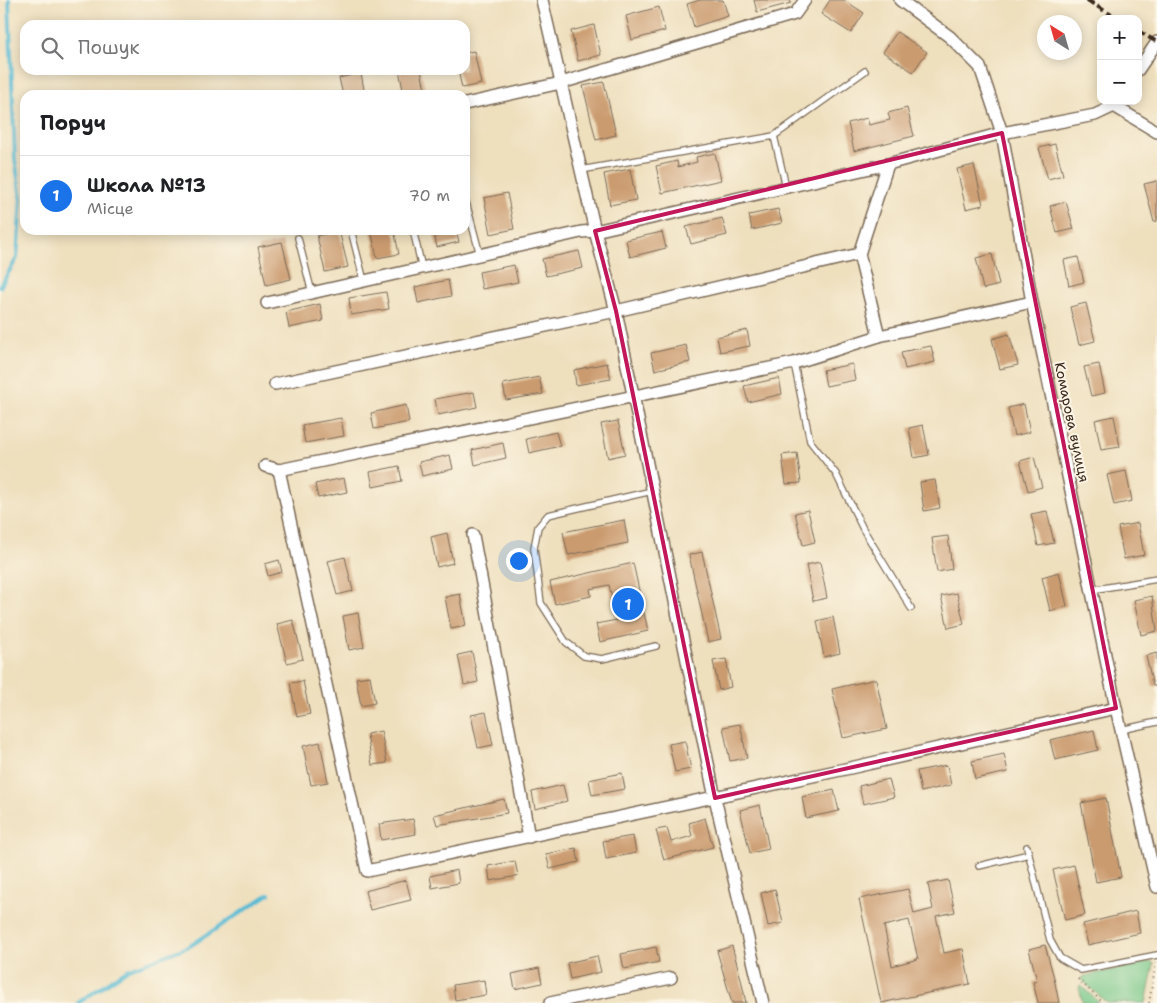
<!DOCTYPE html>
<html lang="uk">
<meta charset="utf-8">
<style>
:root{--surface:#fff;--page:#f2f2f2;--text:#202124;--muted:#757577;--line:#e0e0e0;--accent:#1a73e8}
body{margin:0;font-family:"Shantell Sans",sans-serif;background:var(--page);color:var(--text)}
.controls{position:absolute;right:15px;top:15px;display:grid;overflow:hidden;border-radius:10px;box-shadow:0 2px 12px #0003}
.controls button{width:45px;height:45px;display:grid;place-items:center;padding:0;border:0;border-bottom:1px solid var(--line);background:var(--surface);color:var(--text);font:25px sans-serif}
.compass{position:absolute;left:1037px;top:15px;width:45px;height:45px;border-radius:50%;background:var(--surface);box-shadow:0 2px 12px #0003;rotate:323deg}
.you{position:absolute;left:518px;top:560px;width:18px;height:18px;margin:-12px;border:4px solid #fff;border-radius:50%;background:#1a73e8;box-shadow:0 0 0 8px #1a73e833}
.badge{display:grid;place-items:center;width:32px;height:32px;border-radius:50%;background:var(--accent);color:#fff;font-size:16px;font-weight:700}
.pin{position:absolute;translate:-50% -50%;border:2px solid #fff;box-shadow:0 1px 5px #0006}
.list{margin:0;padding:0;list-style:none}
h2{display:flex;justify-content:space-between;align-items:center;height:65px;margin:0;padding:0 20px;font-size:21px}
h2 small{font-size:16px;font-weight:400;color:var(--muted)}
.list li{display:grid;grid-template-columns:32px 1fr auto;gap:15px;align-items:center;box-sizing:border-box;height:80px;padding:0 20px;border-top:1px solid var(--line)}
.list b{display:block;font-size:19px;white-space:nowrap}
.list p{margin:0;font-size:16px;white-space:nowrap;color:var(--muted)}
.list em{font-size:16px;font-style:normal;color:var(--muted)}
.icon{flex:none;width:28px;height:28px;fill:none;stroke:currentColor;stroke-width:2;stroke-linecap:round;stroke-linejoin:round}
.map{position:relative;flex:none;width:1157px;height:1003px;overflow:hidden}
.search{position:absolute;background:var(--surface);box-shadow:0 2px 12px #0003;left:20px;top:20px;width:450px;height:55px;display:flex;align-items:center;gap:12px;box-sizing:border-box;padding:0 18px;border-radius:15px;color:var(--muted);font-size:19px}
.panel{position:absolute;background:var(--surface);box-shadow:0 2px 12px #0003;left:20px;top:90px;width:450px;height:145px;border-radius:15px}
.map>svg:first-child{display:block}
</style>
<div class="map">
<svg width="1157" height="1003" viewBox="0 0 1157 1003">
<rect width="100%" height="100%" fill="#fcf5e5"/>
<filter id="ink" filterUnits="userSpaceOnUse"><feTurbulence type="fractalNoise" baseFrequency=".02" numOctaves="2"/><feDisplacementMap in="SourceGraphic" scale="10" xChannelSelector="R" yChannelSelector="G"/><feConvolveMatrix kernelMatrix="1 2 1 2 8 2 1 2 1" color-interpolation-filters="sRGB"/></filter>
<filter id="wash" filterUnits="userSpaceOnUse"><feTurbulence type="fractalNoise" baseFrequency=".0096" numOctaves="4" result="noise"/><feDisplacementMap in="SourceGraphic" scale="20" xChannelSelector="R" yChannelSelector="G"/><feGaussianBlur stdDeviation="1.12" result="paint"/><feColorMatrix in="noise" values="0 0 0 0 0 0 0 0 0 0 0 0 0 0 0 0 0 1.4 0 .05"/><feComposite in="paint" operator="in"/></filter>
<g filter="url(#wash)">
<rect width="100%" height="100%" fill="#eedfbd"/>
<g fill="#78c889" stroke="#5a7954">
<polygon points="1150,962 1154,964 1146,1003 1107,1003 1082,980 1084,976"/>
<polygon points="1080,985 1100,1003 1083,1003 1079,988"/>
</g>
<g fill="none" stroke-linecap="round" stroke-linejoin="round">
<g stroke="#55bad3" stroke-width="4">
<polyline points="0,287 17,258 21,198 15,159 9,0"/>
<polyline points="78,1003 127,970 190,946 269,894"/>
</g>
</g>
<g id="blocks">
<g fill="#cb9b6f" fill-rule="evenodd">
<polygon points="700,0 723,0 728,16 694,27 687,4"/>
<polygon points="754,0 790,0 791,3 757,12"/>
<polygon points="830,0 844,0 864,13 851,33 821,14"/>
<polygon points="659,7 665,31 632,40 626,16"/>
<polygon points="594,25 601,55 578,61 571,31"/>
<polygon points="897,32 927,52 913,72 883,52"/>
<polygon points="474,51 481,84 462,88 458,70 465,70 465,53"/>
<polygon points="399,70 421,70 426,95 404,95"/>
<polygon points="361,73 365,95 343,95 339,78"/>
<polygon points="604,82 616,135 596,140 583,86"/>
<polygon points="907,108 914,136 854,151 848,123 867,118 869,125 890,120 888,113"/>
<polygon points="1055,144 1063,175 1048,179 1039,148"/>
<polygon points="715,153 721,180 662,193 656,166 677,161 678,167 697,162 696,157"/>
<polygon points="974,165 983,205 966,209 957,169"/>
<polygon points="630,169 636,200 610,205 604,174"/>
<polygon points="1157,181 1157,221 1154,222 1144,184"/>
<polygon points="507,193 514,229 491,234 484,198"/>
<polygon points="1066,202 1074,229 1057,233 1050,206"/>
<polygon points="778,209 782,223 752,230 749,215"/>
<polygon points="722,218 727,235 691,244 686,227"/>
<polygon points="339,230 348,267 325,272 317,236"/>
<polygon points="371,230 394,230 399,254 377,258"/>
<polygon points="433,230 456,230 459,242 437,247"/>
<polygon points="662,232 666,248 630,257 626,240"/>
<polygon points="282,242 291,279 266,285 258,247"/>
<polygon points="579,251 583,268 546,276 542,259"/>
<polygon points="992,254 999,285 983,289 976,258"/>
<polygon points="1078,257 1084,282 1069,286 1064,260"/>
<polygon points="514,265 518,282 482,289 479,272"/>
<polygon points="448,280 451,296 418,303 415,287"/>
<polygon points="386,292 389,309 351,315 349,298"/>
<polygon points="1086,303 1095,341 1079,345 1070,307"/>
<polygon points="320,304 323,321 289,328 286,312"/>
<polygon points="747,330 750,346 720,352 717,337"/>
<polygon points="1009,334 1018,365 1000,369 992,339"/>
<polygon points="686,345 690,362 655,370 651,353"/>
<polygon points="931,346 935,362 905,369 901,352"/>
<polygon points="607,363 611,379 576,385 574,370"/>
<polygon points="852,364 855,380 826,386 823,370"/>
<polygon points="1099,364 1105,393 1091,396 1084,367"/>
<polygon points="539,377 543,394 506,400 503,384"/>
<polygon points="779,378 782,394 748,402 744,386"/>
<polygon points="474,392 477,407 438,415 435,399"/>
<polygon points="1024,404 1030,432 1014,436 1008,408"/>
<polygon points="406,405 409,422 374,429 371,413"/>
<polygon points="1114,416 1120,447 1101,450 1095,420"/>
<polygon points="341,418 344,436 305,443 302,425"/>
<polygon points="618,421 625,454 608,458 601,424"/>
<polygon points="923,425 929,455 914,458 909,428"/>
<polygon points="556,432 560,446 529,453 526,439"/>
<polygon points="503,443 506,458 475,465 472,450"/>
<polygon points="797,453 801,483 786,484 782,455"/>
<polygon points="450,455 453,469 422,476 419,462"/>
<polygon points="1034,457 1042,487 1028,491 1020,461"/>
<polygon points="399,466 402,481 373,487 370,472"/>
<polygon points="1126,471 1132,501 1114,505 1107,475"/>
<polygon points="344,478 347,492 318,498 315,484"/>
<polygon points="935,480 940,508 924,511 920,482"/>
<polygon points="808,510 815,542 803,545 795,513"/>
<polygon points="1047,511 1054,543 1038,546 1031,514"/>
<polygon points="624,520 628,543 568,555 563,532"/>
<polygon points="1138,523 1144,555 1124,559 1118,527"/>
<polygon points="447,533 453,563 437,567 431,537"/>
<polygon points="948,536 952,569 937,572 932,538"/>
<polygon points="702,552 721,639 708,642 689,555"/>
<polygon points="345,557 353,591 337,595 328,561"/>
<polygon points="279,560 282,572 268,576 265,564"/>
<polygon points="820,562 827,598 813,601 806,565"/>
<polygon points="633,563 648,631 600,642 596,624 617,620 609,585 590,589 591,596 555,604 550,582"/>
<polygon points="1059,572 1067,606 1050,611 1042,577"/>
<polygon points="957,593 964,624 948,628 941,596"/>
<polygon points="460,594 466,626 451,629 445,597"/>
<polygon points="1152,596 1157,631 1141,635 1134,600"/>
<polygon points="358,613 364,647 349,650 343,616"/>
<polygon points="833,617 840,653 824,657 817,621"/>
<polygon points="293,620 303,659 287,663 277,624"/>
<polygon points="472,652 478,682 464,685 458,655"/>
<polygon points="1157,653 1157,686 1153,686 1146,656"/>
<polygon points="726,659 731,687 719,690 713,661"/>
<polygon points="370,676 375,703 361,706 356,678"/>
<polygon points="876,679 887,729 843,738 832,689"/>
<polygon points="303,681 310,714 297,717 290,683"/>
<polygon points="486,712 493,745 478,748 471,715"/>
<polygon points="740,724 747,758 730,761 723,727"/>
<polygon points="1094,730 1098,750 1055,760 1050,740"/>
<polygon points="381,731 387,763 372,765 367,734"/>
<polygon points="685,741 691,769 675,772 669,744"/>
<polygon points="320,742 328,782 311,785 303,746"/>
<polygon points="1004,754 1008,772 975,779 972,761"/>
<polygon points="947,765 951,785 921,792 917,771"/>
<polygon points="622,773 625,789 592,795 589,780"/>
<polygon points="889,779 894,797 863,804 859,786"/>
<polygon points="563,785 567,801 535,809 532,792"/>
<polygon points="834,790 839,811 806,818 802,797"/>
<polygon points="1106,798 1121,877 1096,882 1081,803"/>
<polygon points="504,799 507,813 437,825 434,815"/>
<polygon points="760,805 769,849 750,853 740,810"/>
<polygon points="705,818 713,847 664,860 656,830 667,828 671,842 692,836 689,823"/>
<polygon points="413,819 416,834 381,840 379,824"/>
<polygon points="633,836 636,853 606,859 603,841"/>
<polygon points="576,848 579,862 550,869 546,854"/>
<polygon points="515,861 518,876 490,881 488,866"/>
<polygon points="1074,865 1085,915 1065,920 1053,870"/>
<polygon points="457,870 459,883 432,888 430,876"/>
<polygon points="406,880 411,900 370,910 365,891"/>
<path d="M948,880L955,912L936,916L944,953L963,949L970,984L881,1003L859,899L908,889L914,914L933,909L928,884ZM909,920L918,959L892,966L884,926Z"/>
<polygon points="775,889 783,923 768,926 761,893"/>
<polygon points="1136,911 1140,933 1088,945 1083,924"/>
<polygon points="1045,945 1054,978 1059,1003 1038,1003 1033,982 1037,981 1029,949"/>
<polygon points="732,946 741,979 746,1003 732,1003 717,951"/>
<polygon points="656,947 659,962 624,969 621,954"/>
<polygon points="597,956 601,972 570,979 567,963"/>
<polygon points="539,968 542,983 515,989 512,974"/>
<polygon points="484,980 486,995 455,1000 453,985"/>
</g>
</g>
</g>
<g filter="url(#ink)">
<use href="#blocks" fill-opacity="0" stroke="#7a6956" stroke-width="1"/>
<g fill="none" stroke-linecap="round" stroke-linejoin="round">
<g stroke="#7a6956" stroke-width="8">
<g id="service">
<polyline points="774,136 786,187"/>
<polyline points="581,170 774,136 865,71"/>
<polyline points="466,202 480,255"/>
<polyline points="351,230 364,281"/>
<polyline points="413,230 422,268"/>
<polyline points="298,238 312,293"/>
<polyline points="794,363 810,441 836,474 863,529 911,608"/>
<polyline points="652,491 548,515 538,527 534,548 541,603 566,642 584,656 602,659 656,646"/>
<polyline points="1091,590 1157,579"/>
<polyline points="1121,730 1157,722"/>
<polyline points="1027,847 1050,940 1060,958 1081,970 1157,955"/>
<polyline points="979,866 1029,854"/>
</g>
</g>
<g stroke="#7a6956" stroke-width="14">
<g id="minor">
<polyline points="542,0 595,231 616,311 715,798 763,1003"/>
<polyline points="900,0 950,37 980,67 1002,133 1032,302 1116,708 1157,887"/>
<polyline points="1138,70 1157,42"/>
<polyline points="465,104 561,83 795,14 805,0"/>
<polyline points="1114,106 1157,132"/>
<polyline points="859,254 879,336"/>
<polyline points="267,303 581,232 595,231 888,164"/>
<polyline points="275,384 616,311 859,254 888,164 1002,133 1095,115 1114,106 1117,101"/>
<polyline points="265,466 279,470 794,363 879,336 1032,302"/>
<polyline points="279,470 367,871 850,768 1116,708"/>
<polyline points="473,535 529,837"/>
<polyline points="550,1003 671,978"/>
</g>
</g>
<g stroke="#7a6956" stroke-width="2" stroke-dasharray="1 4" stroke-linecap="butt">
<polyline points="1078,979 1103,1003"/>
<polyline points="1149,1003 1156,963"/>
</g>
<use href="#service" stroke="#fff" stroke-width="5.5"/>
<use href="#minor" stroke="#fff" stroke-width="11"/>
<g stroke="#3b2a1e" stroke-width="4" stroke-dasharray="8 4" stroke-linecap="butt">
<polyline points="1087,0 1118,19"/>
<polyline points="1138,31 1157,42"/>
</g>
</g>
</g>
<path fill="none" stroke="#c2185b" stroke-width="4" stroke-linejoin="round" d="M1002,133L1116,708L715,798L616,311L595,231Z"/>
<g text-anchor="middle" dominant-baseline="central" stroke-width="4" stroke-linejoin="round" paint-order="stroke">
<g font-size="14" fill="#3b2a1e" stroke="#fcf5e5">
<text transform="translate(1072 422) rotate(78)">Комарова вулиця</text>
</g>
</g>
</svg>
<div class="controls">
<button>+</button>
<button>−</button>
</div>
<svg class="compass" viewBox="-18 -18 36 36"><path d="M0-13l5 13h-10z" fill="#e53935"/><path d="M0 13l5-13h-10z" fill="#757577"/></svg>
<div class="you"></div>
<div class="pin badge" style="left:628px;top:604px">1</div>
<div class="search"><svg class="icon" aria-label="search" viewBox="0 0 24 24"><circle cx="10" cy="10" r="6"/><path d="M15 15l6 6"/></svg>Пошук</div>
<section class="panel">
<h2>Поруч<small></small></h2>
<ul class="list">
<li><span class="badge">1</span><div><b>Школа №13</b><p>Місце</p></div><em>70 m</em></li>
</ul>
</section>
</div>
